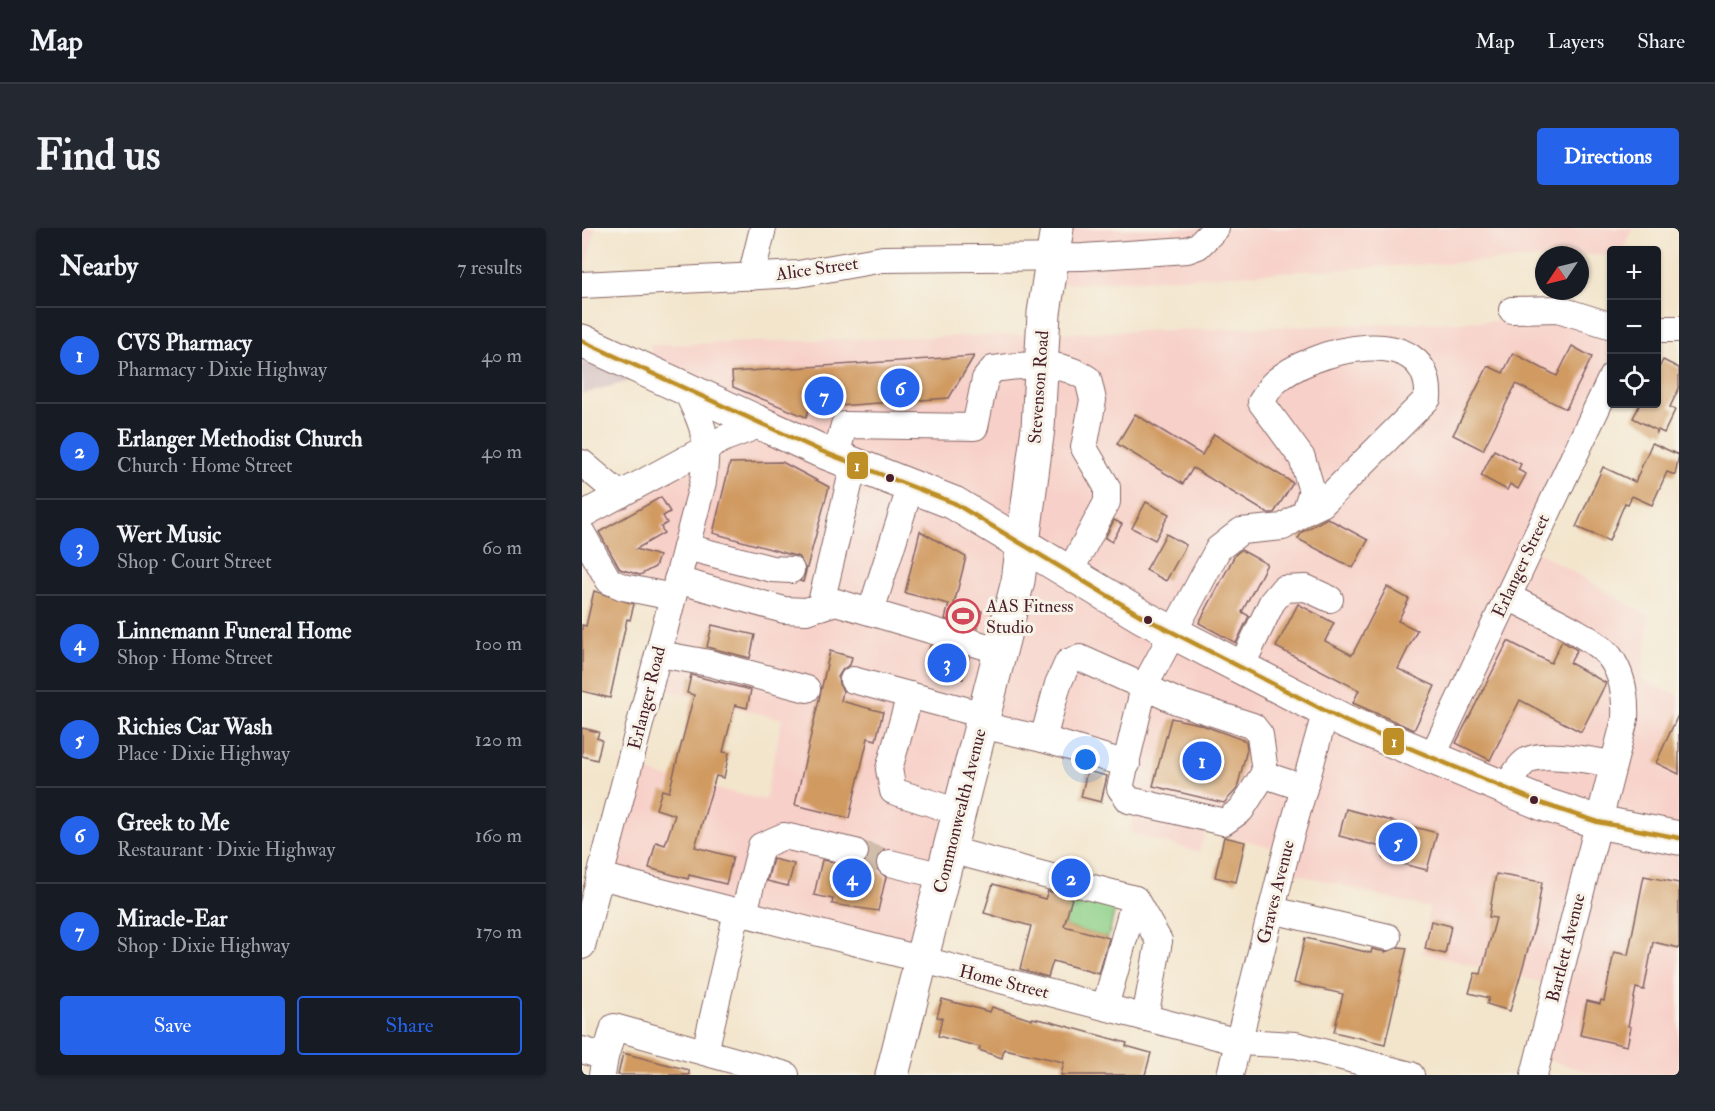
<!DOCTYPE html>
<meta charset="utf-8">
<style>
:root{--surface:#171b24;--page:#242831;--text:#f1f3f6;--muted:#9ea1a6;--line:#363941;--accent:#2563eb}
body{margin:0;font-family:"IM FELL Double Pica",serif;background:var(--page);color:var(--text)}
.controls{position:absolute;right:18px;top:18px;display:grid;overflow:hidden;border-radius:6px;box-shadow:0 2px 4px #0004}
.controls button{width:54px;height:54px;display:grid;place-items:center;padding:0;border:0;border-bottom:2px solid var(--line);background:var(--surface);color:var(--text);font:30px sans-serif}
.compass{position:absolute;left:953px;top:18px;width:54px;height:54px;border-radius:50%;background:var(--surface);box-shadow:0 2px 4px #0004;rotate:235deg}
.you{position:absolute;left:504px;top:532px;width:21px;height:21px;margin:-15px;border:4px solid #fff;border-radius:50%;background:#1a73e8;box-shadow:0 0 0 9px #1a73e833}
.badge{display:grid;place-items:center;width:39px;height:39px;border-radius:50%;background:var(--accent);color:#fff;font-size:20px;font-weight:700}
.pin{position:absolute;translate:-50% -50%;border:3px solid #fff;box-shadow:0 2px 6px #0006}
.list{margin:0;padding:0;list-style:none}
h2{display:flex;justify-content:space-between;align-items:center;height:78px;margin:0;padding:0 24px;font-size:26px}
h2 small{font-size:20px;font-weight:400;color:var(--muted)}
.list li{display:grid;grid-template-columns:39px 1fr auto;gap:18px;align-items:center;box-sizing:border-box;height:96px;padding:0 24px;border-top:2px solid var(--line)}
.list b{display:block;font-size:22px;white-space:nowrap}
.list p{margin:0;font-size:20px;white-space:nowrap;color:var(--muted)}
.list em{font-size:20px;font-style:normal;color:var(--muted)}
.actions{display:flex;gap:12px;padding:18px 24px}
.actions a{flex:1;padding:14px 0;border:2px solid var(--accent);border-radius:6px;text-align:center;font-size:21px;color:var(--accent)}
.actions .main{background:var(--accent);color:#fff}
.icon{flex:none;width:33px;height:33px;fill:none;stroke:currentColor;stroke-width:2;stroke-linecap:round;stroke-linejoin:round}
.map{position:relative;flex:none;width:1097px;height:847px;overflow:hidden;border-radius:6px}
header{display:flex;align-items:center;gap:36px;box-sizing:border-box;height:84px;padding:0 30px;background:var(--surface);border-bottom:2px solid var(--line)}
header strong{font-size:28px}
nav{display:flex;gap:33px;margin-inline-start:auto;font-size:21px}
.intro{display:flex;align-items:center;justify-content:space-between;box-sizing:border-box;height:144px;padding:0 36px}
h1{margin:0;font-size:42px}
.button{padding:15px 27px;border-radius:6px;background:var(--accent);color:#fff;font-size:21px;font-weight:700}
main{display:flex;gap:36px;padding:0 36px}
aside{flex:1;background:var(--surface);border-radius:6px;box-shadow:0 2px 4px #0004}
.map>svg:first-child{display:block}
</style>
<header>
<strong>Map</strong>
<nav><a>Map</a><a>Layers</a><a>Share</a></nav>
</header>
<div class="intro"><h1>Find us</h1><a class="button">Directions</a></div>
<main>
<aside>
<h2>Nearby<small>7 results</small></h2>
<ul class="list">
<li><span class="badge">1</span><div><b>CVS Pharmacy</b><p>Pharmacy · Dixie Highway</p></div><em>40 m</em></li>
<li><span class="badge">2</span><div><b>Erlanger Methodist Church</b><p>Church · Home Street</p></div><em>40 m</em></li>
<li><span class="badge">3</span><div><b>Wert Music</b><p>Shop · Court Street</p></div><em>60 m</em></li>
<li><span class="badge">4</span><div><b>Linnemann Funeral Home</b><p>Shop · Home Street</p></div><em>100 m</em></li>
<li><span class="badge">5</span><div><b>Richies Car Wash</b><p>Place · Dixie Highway</p></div><em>120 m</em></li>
<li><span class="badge">6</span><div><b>Greek to Me</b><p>Restaurant · Dixie Highway</p></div><em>160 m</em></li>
<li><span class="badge">7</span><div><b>Miracle-Ear</b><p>Shop · Dixie Highway</p></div><em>170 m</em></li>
</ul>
<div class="actions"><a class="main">Save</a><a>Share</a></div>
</aside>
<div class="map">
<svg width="1097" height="847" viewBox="0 0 1097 847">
<rect width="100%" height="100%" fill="#f7f3e8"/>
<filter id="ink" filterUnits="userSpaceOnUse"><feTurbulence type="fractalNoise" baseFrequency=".0167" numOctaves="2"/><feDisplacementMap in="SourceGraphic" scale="12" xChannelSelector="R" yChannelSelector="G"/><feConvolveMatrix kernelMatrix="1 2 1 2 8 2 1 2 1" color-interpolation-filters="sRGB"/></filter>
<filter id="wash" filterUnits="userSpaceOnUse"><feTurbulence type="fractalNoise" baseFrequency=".008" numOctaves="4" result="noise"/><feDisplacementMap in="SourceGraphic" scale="24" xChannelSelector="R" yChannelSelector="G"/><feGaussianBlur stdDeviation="1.35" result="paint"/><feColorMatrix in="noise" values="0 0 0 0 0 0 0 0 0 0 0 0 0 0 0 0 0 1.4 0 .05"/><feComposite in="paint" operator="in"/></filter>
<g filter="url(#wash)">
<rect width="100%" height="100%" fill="#f3e5cc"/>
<g fill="#f7d1c9">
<polygon points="0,0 14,0 0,57"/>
<polygon points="475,0 1051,0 1042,22 1030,22 1029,27 962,27 962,30 466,57"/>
<polygon points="1018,90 1029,93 1029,148 948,319 1067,388 1060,452 1097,468 1097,847 1019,847 957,830 974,758 840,725 847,680 700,642 704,623 624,602 617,624 548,605 554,576 527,569 532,544 397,508 340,732 18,648 47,540 183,572 200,491 68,458 88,380 8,353 0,337 0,287 155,205 72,146 68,117"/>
</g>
<polygon fill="#d2bfc1" points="0,112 72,146 0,166"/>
<polygon fill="#8fd189" stroke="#6c785a" stroke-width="1.5" points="491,665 534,676 526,710 482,698"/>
<g id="blocks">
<g fill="#d09a61">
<polygon points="990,118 1010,129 984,181 934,156 901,222 871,207 906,138 921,145 931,125 975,148"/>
<polygon points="392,128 367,170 228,180 224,189 151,159 150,144"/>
<polygon points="1081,132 1097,140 1097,160 1088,179 1093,182 1082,205 1076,202 1074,206 1074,202 1051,190 1058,176 1074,176 1074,146"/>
<polygon points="553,186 620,227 632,206 711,255 692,285 685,285 611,240 601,256 535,216"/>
<polygon points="1070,215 1097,227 1093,247 1085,244 1070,277 1050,268 1046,276 1043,275 1027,313 994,299 1021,239 1053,254"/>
<polygon points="912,222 939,236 936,242 944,246 936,261 928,256 925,262 899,248"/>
<polygon points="200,234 247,259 221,354 218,353 224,342 217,329 131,305 148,235"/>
<polygon points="79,269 88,284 81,288 85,295 79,299 82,305 54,321 77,328 73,339 58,347 38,341 17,304"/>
<polygon points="564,274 587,286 573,312 550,300"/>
<polygon points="745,290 786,312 771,340 716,311 720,304"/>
<polygon points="532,292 540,296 530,314 523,310"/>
<polygon points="338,303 384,329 372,376 400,383 396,400 363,391 367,376 323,365"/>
<polygon points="584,306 604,317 584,353 564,342"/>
<polygon points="659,322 685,336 660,384 667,388 654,415 617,395 653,327"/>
<polygon points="805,359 827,371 816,393 835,402 816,441 853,458 832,502 771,475 777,462 694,419 716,376 752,395 743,413 770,427"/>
<polygon points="12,363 52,376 48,392 45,391 28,470 0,463 0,397 4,398"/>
<polygon points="130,397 173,407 168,430 125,419"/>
<polygon points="926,413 969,435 980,413 995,422 988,435 1024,455 999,504 938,472 908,532 874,515"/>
<polygon points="348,418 387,429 381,451 342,440"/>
<polygon points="248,423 270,429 268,437 261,441 256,449 257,456 261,463 259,473 301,484 294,512 286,510 267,590 213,577"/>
<polygon points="109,447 169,462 165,480 153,477 141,524 147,525 142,550 134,548 113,619 151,629 144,656 107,647 106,651 67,640 74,614 83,617 93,587 74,581 80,562 87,564 112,467 105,465"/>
<polygon points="1097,485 1097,546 1074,535"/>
<polygon points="589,490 617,496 664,513 665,521 655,561 642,575 571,558"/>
<polygon points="0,500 17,504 15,510 20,512 15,532 0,528"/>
<polygon points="505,543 525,548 519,574 499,569"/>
<polygon points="764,581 855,605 845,642 801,631 803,620 757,608"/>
<polygon points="642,609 663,614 654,654 633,649"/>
<polygon points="286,618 302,621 293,632 294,640 304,649 296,683 250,676 251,671 232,667 240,632 278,638 287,628"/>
<polygon points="191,631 212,636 206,658 185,653"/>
<polygon points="914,646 960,654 953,697 928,783 905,776 907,770 887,765 893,745 899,746 914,690 907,689"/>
<polygon points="1062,648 1097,655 1097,720 1071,714 1062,762 1054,760 1046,798 1049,799 1045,818 998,807 1005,773 1018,776 1019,772 1022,773 1032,724 1046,727"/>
<polygon points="411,656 463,671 466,663 490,670 482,698 527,710 517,746 471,733 466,749 438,741 449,698 402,685"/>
<polygon points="849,693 869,698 863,726 843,721"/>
<polygon points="723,710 789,725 790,721 803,724 817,719 825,720 803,816 752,804 761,766 712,755"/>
<polygon points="360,771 408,784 410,779 450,792 450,790 469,794 545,815 544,818 569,825 563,847 479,847 482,834 422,821 420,830 397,822 398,819 356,808 360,790 355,789"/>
<polygon points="41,825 107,842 107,847 36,847"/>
</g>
</g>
</g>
<g filter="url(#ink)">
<use href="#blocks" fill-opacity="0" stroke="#856463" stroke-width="1.5"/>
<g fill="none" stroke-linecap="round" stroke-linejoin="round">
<polyline stroke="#d1bdac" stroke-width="26" stroke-dasharray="26 13" stroke-linecap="butt" points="273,624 308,635"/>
<g stroke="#856463" stroke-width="28">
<g id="minor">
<polyline points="169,49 181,0"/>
<polyline points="0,57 216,46 301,31 501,29 605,22 616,18 634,0"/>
<polyline points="930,82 976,81 1030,98"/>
<polyline points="1074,101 1097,101"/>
<path d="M254,229L262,197L393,199L403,151L411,141C444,137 477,131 506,151L511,172L502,220L525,259V274L487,345"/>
<polyline points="0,235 38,267"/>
<polyline points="0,287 143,210 180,196"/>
<polyline points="0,305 27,353 41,359 91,369"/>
<polyline points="104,319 190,341 209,342"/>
<polyline points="95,352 202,382 224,383 254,374 419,423"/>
<path d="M925,368C950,382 1012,408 1028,429C1041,447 1044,470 1043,491L952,847"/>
<polyline points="238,379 272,236"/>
<polyline points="289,383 329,257"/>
<polyline points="77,426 127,435 225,461"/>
<polyline points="659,439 690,374 701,361 724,360 748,371"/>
<polyline points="271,452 402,487"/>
<polyline points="328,467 307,541 311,563 377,584"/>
<polyline points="399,497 461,511 545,536"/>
<polyline points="461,511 476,456 486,434 498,430 594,473 671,498 678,507 683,544 689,549 722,560"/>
<polyline points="850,529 1030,148"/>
<path d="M683,544L659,582L642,594L547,572L538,560L562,459L636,321L659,303L701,299L723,284L730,263L720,230L679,174C683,169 686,160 692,155C728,121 850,90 846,170L740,276L723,284"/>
<path d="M924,560C929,552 935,540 943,534C958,522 1012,533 1031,536"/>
<polyline points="368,622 553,671 577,713 563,790"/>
<polyline points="308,635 361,648"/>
<polyline points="18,648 657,814 714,817 829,847"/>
<polyline points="690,682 806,709"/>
<polyline points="162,685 179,618 202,608 273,624"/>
<path d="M0,718L121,254C127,209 123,201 103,160"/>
<polyline points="523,779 553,671"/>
<polyline points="0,822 23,829 20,847"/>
<polyline points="123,824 155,684"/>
<polyline points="23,829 32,799 204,847"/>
<polyline points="648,847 706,617 744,482"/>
</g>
</g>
<g stroke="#856463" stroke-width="35">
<g id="major">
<polyline points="0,113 239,223 372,275 561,389 763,493 961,576 1016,594 1097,610"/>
<polyline points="310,847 436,353 456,200 462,85 475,0"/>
</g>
</g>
<use href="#minor" stroke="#fff" stroke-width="26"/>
<use href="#major" stroke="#fff" stroke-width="33"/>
<g stroke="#f7f3e8" stroke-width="9">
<polyline id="bus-1" points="0,113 239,223 372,275 561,389 763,493 961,576 1016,594 1097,610"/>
</g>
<use href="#bus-1" stroke="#be8f26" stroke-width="4.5"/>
</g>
</g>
<defs>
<g id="stadium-ring" transform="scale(1.725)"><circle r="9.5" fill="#f7f3e8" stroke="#d1495b" stroke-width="1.5"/><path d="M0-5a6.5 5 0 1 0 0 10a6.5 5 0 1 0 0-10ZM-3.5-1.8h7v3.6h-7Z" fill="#d1495b"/></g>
</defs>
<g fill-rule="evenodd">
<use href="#stadium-ring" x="381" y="388"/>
</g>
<g fill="#4a1f2b" stroke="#f7f3e8" stroke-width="2">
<circle cx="308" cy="250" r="5"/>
<circle cx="566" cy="392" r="5"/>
<circle cx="952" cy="572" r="5"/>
</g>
<g text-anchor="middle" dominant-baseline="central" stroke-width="6" stroke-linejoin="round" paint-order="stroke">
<g font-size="18" fill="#4a1f2b" stroke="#f7f3e8">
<text transform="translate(235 41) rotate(-8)">Alice Street</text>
<text transform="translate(457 159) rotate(-86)">Stevenson Road</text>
<text transform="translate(939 338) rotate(-65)">Erlanger Street</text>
<text transform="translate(65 470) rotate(-76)">Erlanger Road</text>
<text transform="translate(378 583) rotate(-76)">Commonwealth Avenue</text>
<text transform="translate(694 664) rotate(-76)">Graves Avenue</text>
<text transform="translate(984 720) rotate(-76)">Bartlett Avenue</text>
<text transform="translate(422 754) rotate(14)">Home Street</text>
</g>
<g font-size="18" fill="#4a1f2b" stroke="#f7f3e8" text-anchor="start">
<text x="404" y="378">AAS Fitness<tspan x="404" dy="21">Studio</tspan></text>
</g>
</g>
<g stroke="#f7f3e8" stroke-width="2">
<rect x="264" y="223" width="23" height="29" rx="6" fill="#be8f26"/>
<rect x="800" y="499" width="23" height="29" rx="6" fill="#be8f26"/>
</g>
<g font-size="16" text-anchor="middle" font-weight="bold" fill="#fff">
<text x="275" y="243">1</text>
<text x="812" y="519">1</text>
</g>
</svg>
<div class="controls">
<button>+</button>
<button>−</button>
<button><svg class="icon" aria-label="locate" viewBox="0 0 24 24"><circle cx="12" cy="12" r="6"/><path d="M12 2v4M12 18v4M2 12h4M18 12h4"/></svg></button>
</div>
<svg class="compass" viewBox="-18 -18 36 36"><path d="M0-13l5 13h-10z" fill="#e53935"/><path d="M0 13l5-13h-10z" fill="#9ea1a6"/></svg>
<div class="you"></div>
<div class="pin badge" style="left:620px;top:533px">1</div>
<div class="pin badge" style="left:489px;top:650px">2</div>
<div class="pin badge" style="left:365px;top:435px">3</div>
<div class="pin badge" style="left:270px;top:650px">4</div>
<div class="pin badge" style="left:816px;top:614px">5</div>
<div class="pin badge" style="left:318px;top:160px">6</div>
<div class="pin badge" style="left:242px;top:168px">7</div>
</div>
</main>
